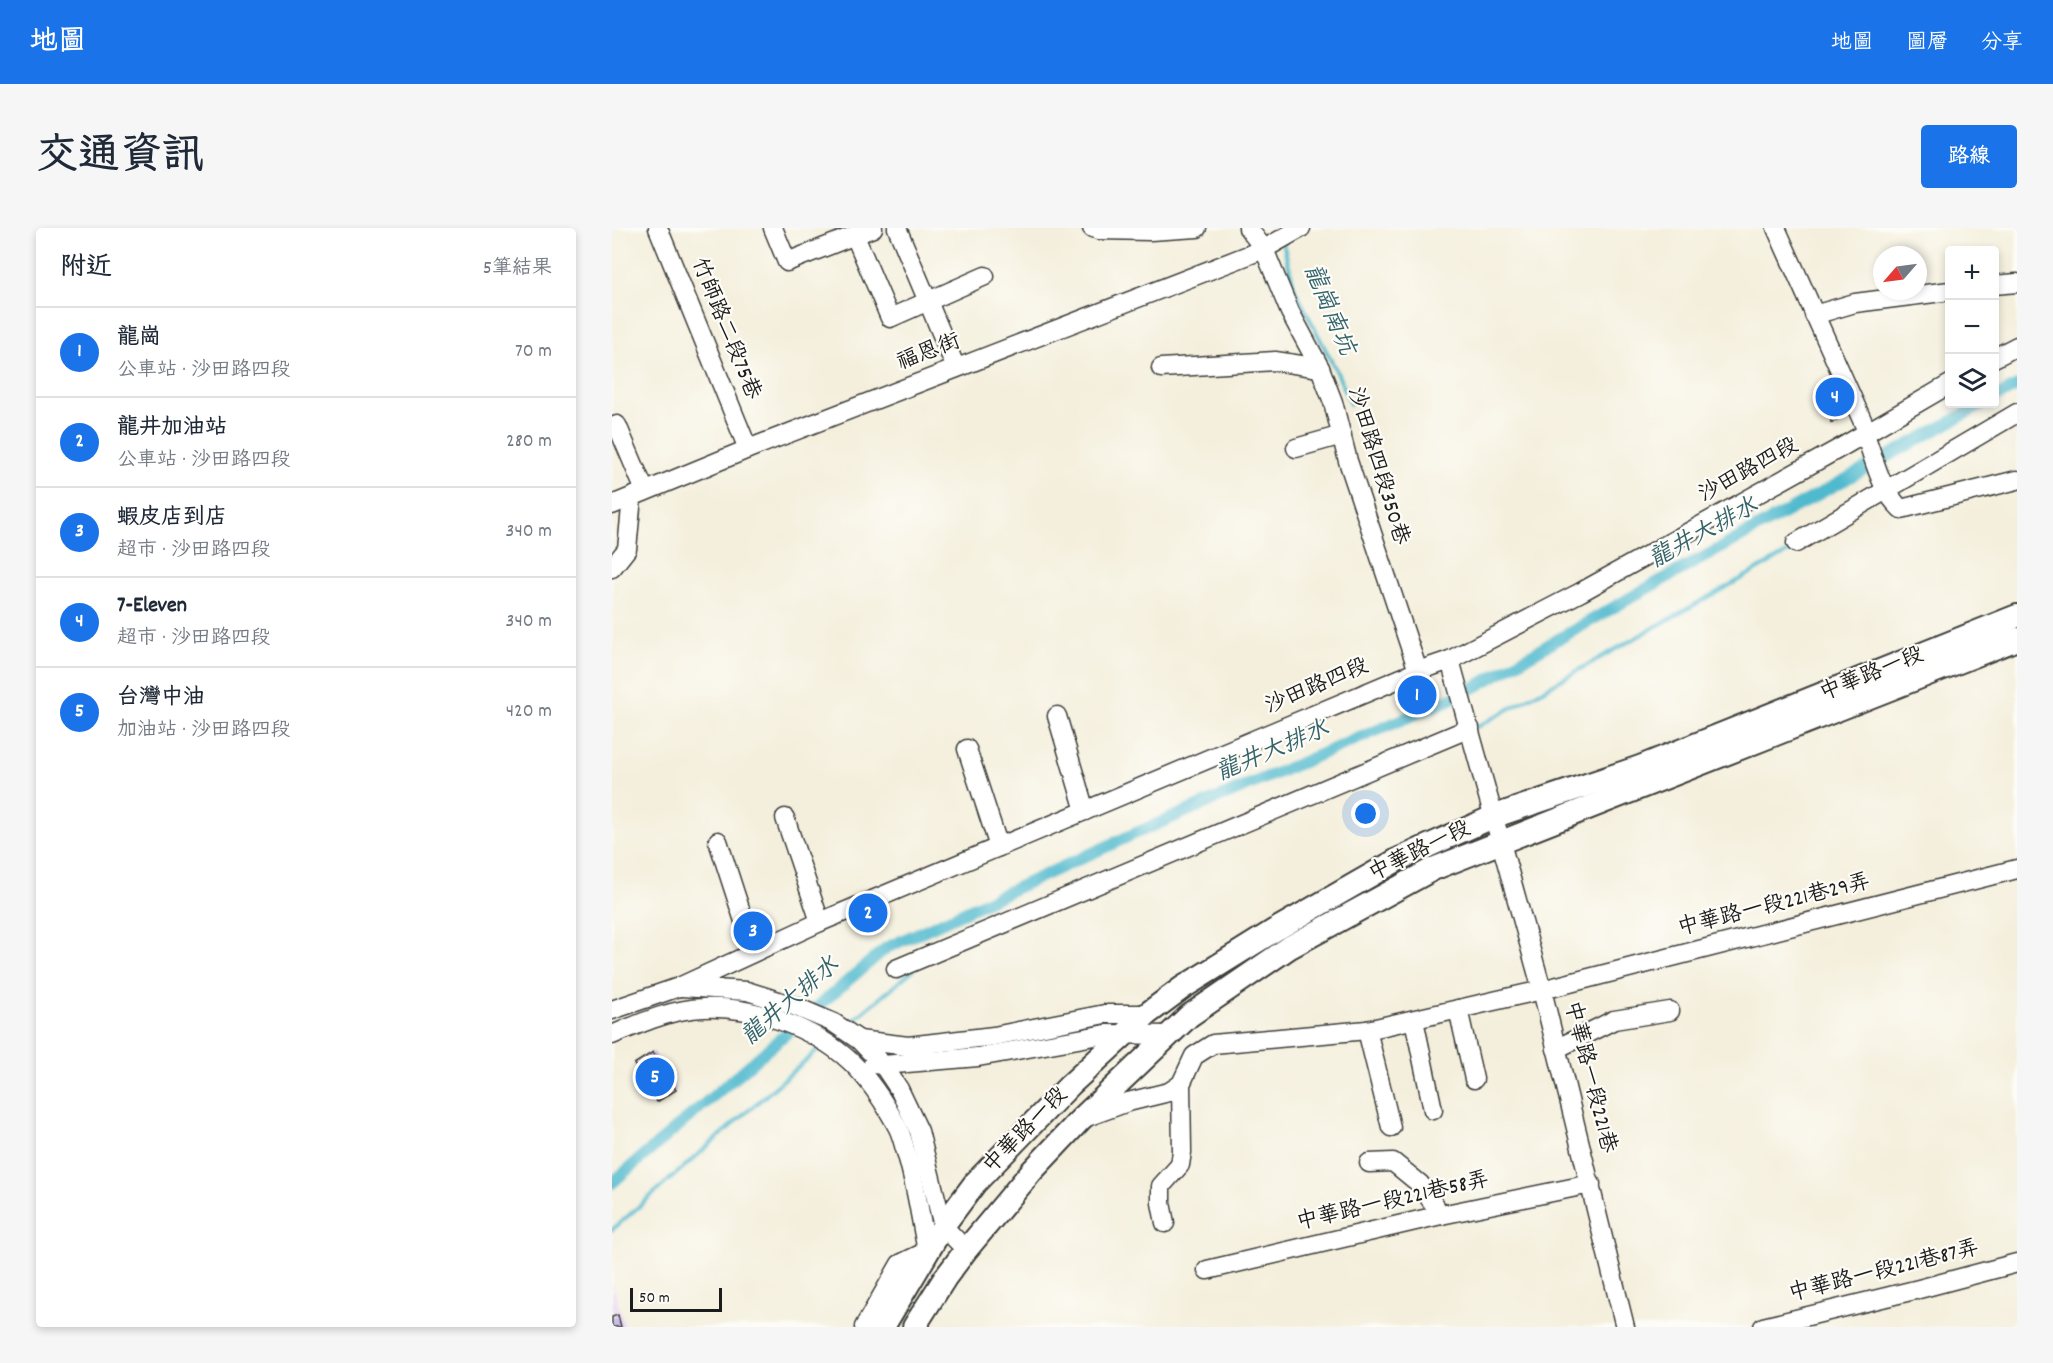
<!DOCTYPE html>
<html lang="zh-TW">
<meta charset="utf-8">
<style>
:root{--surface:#fff;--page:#f6f6f7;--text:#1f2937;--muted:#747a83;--line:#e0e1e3;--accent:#1a73e8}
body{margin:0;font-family:Dekko,"LXGW WenKai TC",sans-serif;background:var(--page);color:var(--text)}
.controls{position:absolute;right:18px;top:18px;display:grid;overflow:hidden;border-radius:6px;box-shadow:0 3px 9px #0003}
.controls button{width:54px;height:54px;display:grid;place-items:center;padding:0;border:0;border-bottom:2px solid var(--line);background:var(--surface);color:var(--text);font:30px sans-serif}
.compass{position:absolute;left:1261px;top:18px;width:54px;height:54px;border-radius:50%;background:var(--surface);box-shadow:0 3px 9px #0003;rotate:242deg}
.scale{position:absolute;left:18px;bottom:15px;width:92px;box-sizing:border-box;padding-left:6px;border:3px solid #1c1c1c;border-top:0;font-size:16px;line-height:21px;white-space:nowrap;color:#1c1c1c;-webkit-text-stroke:4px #fdfcf7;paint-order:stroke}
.you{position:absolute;left:754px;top:586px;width:21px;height:21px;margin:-15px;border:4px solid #fff;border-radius:50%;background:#1a73e8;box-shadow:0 0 0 9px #1a73e833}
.badge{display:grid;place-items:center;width:39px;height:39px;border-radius:50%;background:var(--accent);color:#fff;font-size:20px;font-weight:700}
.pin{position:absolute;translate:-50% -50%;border:3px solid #fff;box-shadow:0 2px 6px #0006}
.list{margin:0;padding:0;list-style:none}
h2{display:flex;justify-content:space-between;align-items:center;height:78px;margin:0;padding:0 24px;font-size:26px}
h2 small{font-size:20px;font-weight:400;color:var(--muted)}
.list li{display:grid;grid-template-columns:39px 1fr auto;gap:18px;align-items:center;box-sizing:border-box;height:90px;padding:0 24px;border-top:2px solid var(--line)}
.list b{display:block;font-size:22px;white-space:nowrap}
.list p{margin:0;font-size:20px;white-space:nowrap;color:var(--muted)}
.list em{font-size:20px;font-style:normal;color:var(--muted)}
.icon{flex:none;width:33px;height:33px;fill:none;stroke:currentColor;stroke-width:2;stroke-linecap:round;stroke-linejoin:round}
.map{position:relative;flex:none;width:1405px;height:1099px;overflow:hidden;border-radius:6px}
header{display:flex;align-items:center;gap:36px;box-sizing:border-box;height:84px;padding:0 30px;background:var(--accent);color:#fff}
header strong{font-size:28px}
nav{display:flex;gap:33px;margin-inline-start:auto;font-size:21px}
.intro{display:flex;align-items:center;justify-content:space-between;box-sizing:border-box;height:144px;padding:0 36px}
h1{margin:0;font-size:42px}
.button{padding:15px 27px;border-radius:6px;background:var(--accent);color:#fff;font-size:21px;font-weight:700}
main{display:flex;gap:36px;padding:0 36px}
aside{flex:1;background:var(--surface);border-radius:6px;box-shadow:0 3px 9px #0003}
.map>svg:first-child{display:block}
</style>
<header>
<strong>地圖</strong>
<nav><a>地圖</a><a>圖層</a><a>分享</a></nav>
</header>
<div class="intro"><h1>交通資訊</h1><a class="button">路線</a></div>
<main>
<aside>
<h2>附近<small>5筆結果</small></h2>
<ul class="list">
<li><span class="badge">1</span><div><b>龍崗</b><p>公車站 · 沙田路四段</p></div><em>70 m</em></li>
<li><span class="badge">2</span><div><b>龍井加油站</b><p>公車站 · 沙田路四段</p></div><em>280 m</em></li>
<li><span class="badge">3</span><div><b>蝦皮店到店</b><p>超市 · 沙田路四段</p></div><em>340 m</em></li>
<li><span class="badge">4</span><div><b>7-Eleven</b><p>超市 · 沙田路四段</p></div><em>340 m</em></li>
<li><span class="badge">5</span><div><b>台灣中油</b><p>加油站 · 沙田路四段</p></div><em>420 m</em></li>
</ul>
</aside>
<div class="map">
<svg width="1405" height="1099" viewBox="0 0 1405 1099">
<rect width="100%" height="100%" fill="#fdfcf7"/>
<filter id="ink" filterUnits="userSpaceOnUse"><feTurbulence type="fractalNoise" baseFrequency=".0167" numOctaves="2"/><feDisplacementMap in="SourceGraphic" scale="12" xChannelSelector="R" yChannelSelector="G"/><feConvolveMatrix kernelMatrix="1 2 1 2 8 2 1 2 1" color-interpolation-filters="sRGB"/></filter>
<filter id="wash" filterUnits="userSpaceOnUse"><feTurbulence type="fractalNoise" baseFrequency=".008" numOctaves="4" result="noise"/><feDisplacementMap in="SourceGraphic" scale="24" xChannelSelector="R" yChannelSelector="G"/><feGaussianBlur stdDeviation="1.35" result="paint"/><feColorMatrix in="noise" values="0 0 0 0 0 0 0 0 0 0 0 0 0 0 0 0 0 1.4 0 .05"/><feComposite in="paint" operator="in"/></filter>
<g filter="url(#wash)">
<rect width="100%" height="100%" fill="#f4efdc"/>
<polygon fill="#e6d3f0" points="0,1054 13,1099 0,1099"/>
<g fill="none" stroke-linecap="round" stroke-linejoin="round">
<g stroke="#50b9ce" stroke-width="4">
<polyline points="671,15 683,62 726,146 738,176"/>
<polyline points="865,499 1182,321"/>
<polyline points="236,797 301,742"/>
<polyline points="0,1002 209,819"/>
</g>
<g stroke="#50b9ce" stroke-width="12">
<polyline points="1382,170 1405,158"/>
<polyline points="0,955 274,720 524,605 827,476 863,459 1032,362 1371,176"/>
</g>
</g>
<g id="blocks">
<g fill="#b8a4e4">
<polygon points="1221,149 1238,185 1219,195 1214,153"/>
<polygon points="41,824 64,862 45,874 22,836"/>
<polygon points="6,1087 9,1099 0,1099 0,1089"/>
</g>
</g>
</g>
<g filter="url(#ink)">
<use href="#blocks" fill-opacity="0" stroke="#3c3c39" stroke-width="1.5"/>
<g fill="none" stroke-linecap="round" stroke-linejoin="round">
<g stroke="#3c3c39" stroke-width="21">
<g id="minor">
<polyline points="46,0 136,221"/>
<polyline points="161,0 175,34 261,0"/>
<polyline points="285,0 344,140"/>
<polyline points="480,0 487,2 538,3 585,0"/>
<polyline points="636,0 652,21 678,84 708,140 721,174 736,233 806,443"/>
<path d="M1164,0L1255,203V212C1264,237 1269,262 1289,281L1405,252"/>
<polyline points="243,8 278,90 373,48"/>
<polyline points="1382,57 1405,55"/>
<polyline points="1202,87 1243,75 1338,63"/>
<polyline points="1382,130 1405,118"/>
<polyline points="549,140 663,133 708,140"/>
<polyline points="0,199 5,197 33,263"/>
<polyline points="684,220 730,207"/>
<polyline points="0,277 136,221 652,21 689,0"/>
<polyline points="1184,315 1405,185"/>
<polyline points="0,340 15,321 20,269"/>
<polyline points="838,432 930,762 1013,1099"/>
<polyline points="445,488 473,583"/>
<polyline points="355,521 387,619"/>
<polyline points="173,590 208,694"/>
<polyline points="106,613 142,724"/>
<polyline points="284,741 858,500"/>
<polyline points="69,759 135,763 182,778 222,795 247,812 271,837 287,861 307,903 331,998 354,1022 347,1034"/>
<polyline points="846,781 862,851"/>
<polyline points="0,782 67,759 208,694 806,443 838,432 969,364 1228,220 1338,156"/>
<polyline points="802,792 821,882"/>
<polyline points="755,802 779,899"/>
<path d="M0,807C29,795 60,781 91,780C140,777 202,800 238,833C257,851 274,877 286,900C289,906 291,914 293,921C304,954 308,989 315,1023L288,1036L252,1099"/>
<polyline points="247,812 296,818 382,808 493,786 535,786"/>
<polyline points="944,821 1002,792 1058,783"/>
<polyline points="261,836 271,837 366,829 494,806 555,807"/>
<polyline points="472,890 516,874 557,864 569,856"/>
<polyline points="757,935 781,934 808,956 829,987"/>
<polyline points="553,995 549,975 549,958 568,937 570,924 569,856 582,828 601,816 755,802 930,762 1405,641"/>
<polyline points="595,1042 829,987 979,956"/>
<polyline points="1151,1099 1307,1061 1405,1035"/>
</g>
</g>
<g stroke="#3c3c39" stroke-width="26">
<g id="major">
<polyline points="271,1099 331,998 363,955 458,857 535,786 570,760 663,702 787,631 883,588 1028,539 1405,388"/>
<polyline points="302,1099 333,1050 354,1022 420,943 469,891 577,788 678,719 821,641 1405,411"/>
</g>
</g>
<use href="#minor" stroke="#fff" stroke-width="18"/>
<use href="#major" stroke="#fff" stroke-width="22"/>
</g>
</g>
<g text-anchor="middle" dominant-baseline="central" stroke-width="4.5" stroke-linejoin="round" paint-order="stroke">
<g font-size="22" fill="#1c1c1c" stroke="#fdfcf7">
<text transform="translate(113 101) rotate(68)">竹師路二段75巷</text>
<text transform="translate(317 125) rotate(-21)">福恩街</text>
<text transform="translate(765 238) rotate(73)">沙田路四段350巷</text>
<text transform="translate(1137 243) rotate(-29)">沙田路四段</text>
<text transform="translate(1260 447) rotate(-22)">中華路一段</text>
<text transform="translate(705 459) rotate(-23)">沙田路四段</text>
<text transform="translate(808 624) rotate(-26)">中華路一段</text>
<text transform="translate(1162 678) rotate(-14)">中華路一段221巷29弄</text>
<text transform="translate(977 849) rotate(76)">中華路一段221巷</text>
<text transform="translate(414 903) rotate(-46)">中華路一段</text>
<text transform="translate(781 974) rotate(-13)">中華路一段221巷58弄</text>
<text transform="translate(1272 1044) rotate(-14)">中華路一段221巷87弄</text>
</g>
<g font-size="24" font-style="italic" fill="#33636c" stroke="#fdfcf7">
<text transform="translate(716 82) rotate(67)">龍崗南坑</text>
<text transform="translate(1092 306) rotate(-29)">龍井大排水</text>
<text transform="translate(661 524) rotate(-23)">龍井大排水</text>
<text transform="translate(179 774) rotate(-41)">龍井大排水</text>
</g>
</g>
</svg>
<div class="controls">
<button>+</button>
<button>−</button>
<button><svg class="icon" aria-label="layers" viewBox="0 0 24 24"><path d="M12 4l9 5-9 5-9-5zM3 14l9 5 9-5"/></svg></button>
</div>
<svg class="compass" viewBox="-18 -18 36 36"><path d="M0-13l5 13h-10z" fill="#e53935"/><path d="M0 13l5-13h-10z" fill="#747a83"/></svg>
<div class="scale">50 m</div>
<div class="you"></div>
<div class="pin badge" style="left:805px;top:467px">1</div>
<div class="pin badge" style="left:256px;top:685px">2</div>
<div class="pin badge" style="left:141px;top:703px">3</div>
<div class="pin badge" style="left:1223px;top:169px">4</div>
<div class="pin badge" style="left:43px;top:849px">5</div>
</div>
</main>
